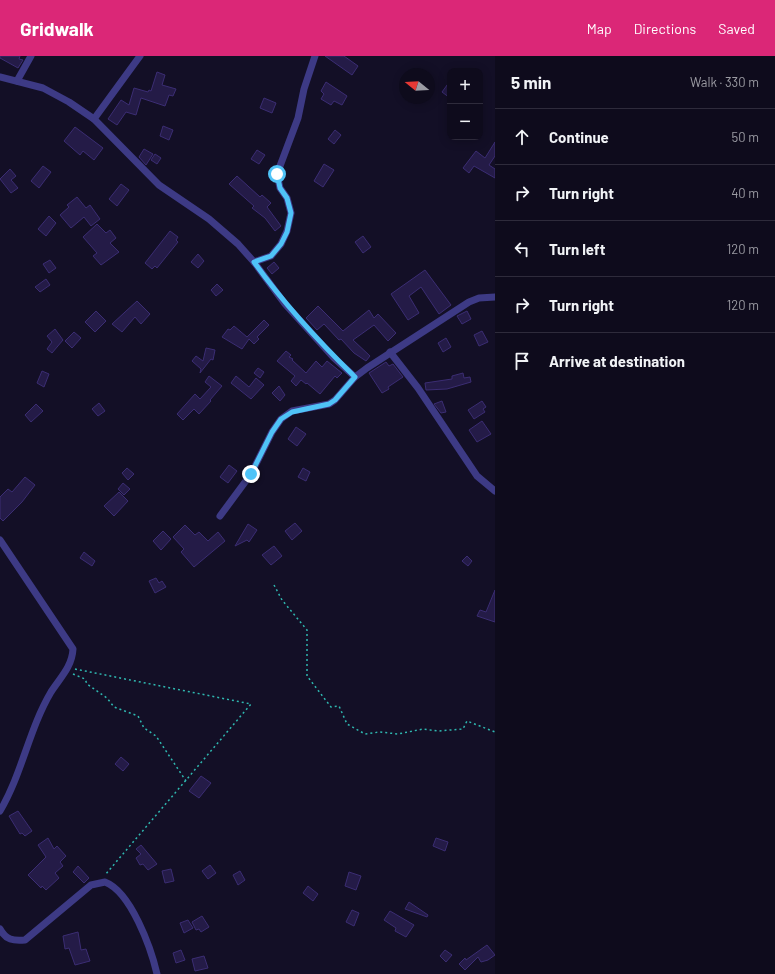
<!DOCTYPE html>
<meta charset="utf-8">
<style>
:root{--surface:#0e0b1c;--page:#171425;--text:#f1f3f6;--muted:#9b9ba3;--line:#2e2b3b;--accent:#db2777}
body{margin:0;font-family:Barlow,sans-serif;background:var(--page);color:var(--text)}
.controls{position:absolute;right:12px;top:12px;display:grid;overflow:hidden;border-radius:8px;box-shadow:0 2px 10px #0003}
.controls button{width:36px;height:36px;display:grid;place-items:center;padding:0;border:0;border-bottom:1px solid var(--line);background:var(--surface);color:var(--text);font:20px sans-serif}
.compass{position:absolute;left:399px;top:12px;width:36px;height:36px;border-radius:50%;background:var(--surface);box-shadow:0 2px 10px #0003;rotate:288deg}
.stop{position:absolute;width:12px;height:12px;margin:-9px;border:3px solid #4fc3f7;border-radius:50%;background:#fff}
.stop.end{background:#4fc3f7;border-color:#fff;box-shadow:0 1px 4px #0008}
.list{margin:0;padding:0;list-style:none}
h2{display:flex;justify-content:space-between;align-items:center;height:52px;margin:0;padding:0 16px;font-size:17px}
h2 small{font-size:13px;font-weight:400;color:var(--muted)}
.list li{display:grid;grid-template-columns:26px 1fr auto;gap:12px;align-items:center;box-sizing:border-box;height:56px;padding:0 16px;border-top:1px solid var(--line)}
.list b{display:block;font-size:15px;white-space:nowrap}
.list em{font-size:13px;font-style:normal;color:var(--muted)}
.icon{flex:none;width:22px;height:22px;fill:none;stroke:currentColor;stroke-width:2;stroke-linecap:round;stroke-linejoin:round}
.map{position:relative;flex:none;width:495px;height:918px;overflow:hidden}
header{display:flex;align-items:center;gap:24px;box-sizing:border-box;height:56px;padding:0 20px;background:var(--accent);color:#fff}
header strong{font-size:19px}
nav{display:flex;gap:22px;margin-inline-start:auto;font-size:14px}
main{display:flex}
aside{flex:1;background:var(--surface)}
.map>svg:first-child{display:block}
</style>
<header>
<strong>Gridwalk</strong>
<nav><a>Map</a><a>Directions</a><a>Saved</a></nav>
</header>
<main>
<div class="map">
<svg width="495" height="918" viewBox="0 0 495 918">
<rect width="100%" height="100%" fill="#130f26"/>
<g fill="#241b47" stroke="#3b2d73">
<polygon points="0,0 20,0 19,3 23,4 18,12 0,2"/>
<polygon points="325,0 344,0 358,10 352,19"/>
<polygon points="157,16 165,19 162,29 176,33 173,40 169,39 165,50 141,42 136,59 126,56 117,69 108,63 121,44 129,49 134,32 148,36 149,34 151,35"/>
<polygon points="450,25 450,42 442,36"/>
<polygon points="326,26 347,40 342,49 334,45 331,49 321,43 324,38 321,35"/>
<polygon points="264,42 276,47 272,57 260,52"/>
<polygon points="163,70 173,74 169,84 160,80"/>
<polygon points="75,71 103,92 94,104 83,95 80,99 64,85"/>
<polygon points="335,74 341,79 334,88 328,83"/>
<polygon points="495,86 495,100 489,109 495,113 495,122 474,110 469,117 463,112 476,95 485,102"/>
<polygon points="144,93 153,98 146,109 139,101"/>
<polygon points="257,94 265,99 259,108 251,103"/>
<polygon points="155,98 161,102 157,108 151,104"/>
<polygon points="324,108 334,114 323,131 314,125"/>
<polygon points="43,110 51,116 39,132 31,125"/>
<polygon points="10,113 16,120 11,124 18,132 11,137 0,123"/>
<polygon points="237,120 260,141 262,139 271,147 267,151 281,170 275,175 265,162 252,152 254,150 229,128"/>
<polygon points="121,128 129,134 117,150 109,143"/>
<polygon points="77,141 86,152 90,149 100,163 91,170 84,161 71,172 60,159 69,151 67,149"/>
<polygon points="49,160 56,167 46,180 38,173"/>
<polygon points="97,168 106,177 110,174 116,182 110,187 119,196 101,209 93,200 97,197 83,181"/>
<polygon points="170,175 178,181 176,184 178,186 157,212 155,210 152,213 145,207"/>
<polygon points="363,180 371,191 363,197 355,186"/>
<polygon points="198,198 204,205 198,212 191,206"/>
<polygon points="50,204 56,212 49,217 43,208"/>
<polygon points="274,206 279,212 272,218 267,212"/>
<polygon points="425,214 451,249 439,258 421,231 409,240 419,257 408,264 391,238"/>
<polygon points="46,223 50,229 40,236 35,231"/>
<polygon points="217,228 223,234 216,240 211,234"/>
<polygon points="137,245 150,258 141,268 135,261 122,276 112,268"/>
<polygon points="318,250 343,275 369,254 374,262 378,258 396,277 388,285 374,269 353,284 370,300 366,305 354,297 341,283 339,284 324,268 317,274 306,262"/>
<polygon points="96,255 106,265 95,276 85,266"/>
<polygon points="467,255 471,263 462,268 457,260"/>
<polygon points="264,264 269,269 257,281 259,283 254,288 249,283 242,293 222,281 228,273 230,274 234,270 247,281"/>
<polygon points="55,273 63,284 52,297 47,293 52,286 47,280"/>
<polygon points="482,275 488,286 479,290 474,279"/>
<polygon points="74,276 81,282 72,292 65,285"/>
<polygon points="446,282 451,291 443,296 438,287"/>
<polygon points="206,292 215,294 213,304 211,303 200,317 201,313 192,305 196,300 203,305"/>
<polygon points="286,295 291,299 289,301 293,303 292,304 306,317 316,305 322,311 327,305 342,317 337,322 335,320 320,338 307,327 306,328 301,324 296,330 291,325 295,320 277,305"/>
<polygon points="386,306 389,310 393,308 403,321 388,331 389,333 382,337 369,317"/>
<polygon points="258,312 264,316 260,322 254,317"/>
<polygon points="42,315 49,318 44,331 37,327"/>
<polygon points="463,317 464,322 470,321 471,326 447,333 426,334 425,327 452,323 452,320"/>
<polygon points="209,320 222,330 210,344 211,345 199,358 194,353 183,364 177,358 195,338 200,343 211,331 205,326"/>
<polygon points="236,320 249,331 256,322 264,329 251,343 231,327"/>
<polygon points="279,330 285,339 280,345 272,337"/>
<polygon points="442,345 446,356 441,357 434,348"/>
<polygon points="482,345 486,351 483,353 485,356 474,363 468,354"/>
<polygon points="99,347 105,355 98,360 92,353"/>
<polygon points="36,348 43,355 31,366 25,359"/>
<polygon points="482,365 491,378 477,386 469,374"/>
<polygon points="296,371 306,378 297,390 288,383"/>
<polygon points="229,409 237,415 228,427 220,421"/>
<polygon points="127,412 134,418 128,424 122,417"/>
<polygon points="303,412 310,416 306,425 298,421"/>
<polygon points="25,421 35,429 22,446 3,465 0,462 0,441 8,433 12,436"/>
<polygon points="123,427 130,433 124,439 118,433"/>
<polygon points="119,436 128,445 114,460 104,450"/>
<polygon points="295,467 302,475 292,484 285,475"/>
<polygon points="248,468 257,474 249,486 247,484 235,490"/>
<polygon points="185,469 195,479 199,476 208,485 218,476 225,485 194,511 181,496 184,493 173,481"/>
<polygon points="163,475 171,483 161,494 153,485"/>
<polygon points="274,490 282,500 271,509 262,499"/>
<polygon points="84,496 95,505 92,510 80,502"/>
<polygon points="467,500 472,505 468,510 462,505"/>
<polygon points="156,522 159,527 162,525 166,531 155,537 149,525"/>
<polygon points="495,534 495,566 477,560 480,554 486,556"/>
<polygon points="121,701 129,708 123,715 115,708"/>
<polygon points="201,720 211,727 199,742 189,735"/>
<polygon points="18,755 32,775 25,780 22,777 20,778 9,760"/>
<polygon points="48,782 54,793 57,790 66,800 60,806 63,810 55,817 59,822 46,834 42,830 41,832 28,819 46,801 38,789"/>
<polygon points="436,782 448,786 445,795 433,790"/>
<polygon points="141,789 157,808 148,814 143,808 140,809 136,802 141,798 136,793"/>
<polygon points="210,809 216,817 208,823 202,815"/>
<polygon points="78,810 89,822 84,827 73,816"/>
<polygon points="171,813 174,825 165,827 162,815"/>
<polygon points="240,815 245,824 238,829 233,819"/>
<polygon points="349,816 361,820 356,834 345,830"/>
<polygon points="308,830 318,838 313,845 303,837"/>
<polygon points="409,846 428,859 427,861 405,853"/>
<polygon points="352,854 359,857 354,870 346,866"/>
<polygon points="390,855 414,869 406,881 395,875 396,872 384,864"/>
<polygon points="202,860 209,871 201,876 199,873 196,874 192,866"/>
<polygon points="188,864 193,872 184,877 180,867"/>
<polygon points="78,876 81,894 86,893 90,905 75,909 69,892 65,893 63,880"/>
<polygon points="487,889 495,899 488,904 481,906 478,901 465,914 459,908 465,902 466,904"/>
<polygon points="181,894 185,904 176,907 173,897"/>
<polygon points="445,894 452,899 446,906 440,900"/>
<polygon points="204,900 208,912 195,915 192,903"/>
</g>
<g fill="none" stroke-linecap="round" stroke-linejoin="round">
<g stroke="#2fb8b0" stroke-width="1.5" stroke-dasharray="2 3" stroke-linecap="butt">
<polyline points="274,529 282,544 307,574 307,620 331,651 339,650 347,668 365,678 380,676 398,678 423,673 438,675 463,673 467,665 495,676"/>
<polyline points="75,613 251,648 105,819"/>
<polyline points="73,618 85,623 87,628 107,642 114,651 138,660 144,672 156,680 186,725"/>
</g>
<g stroke="#3d3a85" stroke-width="7">
<polyline points="0,21 43,32 69,46 94,63 159,129 209,163 238,188 254,206 285,248 334,302 355,321"/>
<polyline points="17,25 31,0"/>
<polyline points="94,63 140,0"/>
<polyline points="254,206 271,200 281,188 287,175 291,157 287,142 280,132 277,118 298,62 304,33 315,0"/>
<polyline points="390,296 418,332 477,420 495,435"/>
<polyline points="220,460 251,418 272,376 281,363 292,355 329,348 335,344 355,321 367,312 469,246 479,242 495,241"/>
<path d="M0,484L73,593C72,611 60,622 51,636C29,673 22,718 0,755"/>
<path d="M0,873C6,884 13,885 25,884L91,829L105,826C131,836 151,892 157,918"/>
</g>
</g>
<g fill="none" stroke-linecap="round" stroke-linejoin="round">
<path stroke="#4fc3f7" stroke-width="5" d="M251,418L272,376L281,363L292,356L329,348L335,344L355,321C318,285 284,248 254,206L271,200L281,188L287,176L291,157L287,142L280,132L277,118"/>
</g>
</svg>
<div class="controls">
<button>+</button>
<button>−</button>
</div>
<svg class="compass" viewBox="-18 -18 36 36"><path d="M0-13l5 13h-10z" fill="#e53935"/><path d="M0 13l5-13h-10z" fill="#9b9ba3"/></svg>
<div class="stop" style="left:277px;top:118px"></div>
<div class="stop end" style="left:251px;top:418px"></div>
</div>
<aside>
<h2>5 min<small>Walk · 330 m</small></h2>
<ul class="list">
<li><svg class="icon" aria-label="ahead" viewBox="0 0 24 24"><path d="M12 20V5M6 11l6-6 6 6"/></svg><div><b>Continue</b></div><em>50 m</em></li>
<li><svg class="icon" aria-label="right" viewBox="0 0 24 24"><path d="M7 20v-9h11M14 6l5 5-5 5"/></svg><div><b>Turn right</b></div><em>40 m</em></li>
<li><svg class="icon" aria-label="left" viewBox="0 0 24 24"><path d="M17 20v-9H6M10 6l-5 5 5 5"/></svg><div><b>Turn left</b></div><em>120 m</em></li>
<li><svg class="icon" aria-label="right" viewBox="0 0 24 24"><path d="M7 20v-9h11M14 6l5 5-5 5"/></svg><div><b>Turn right</b></div><em>120 m</em></li>
<li><svg class="icon" aria-label="arrive" viewBox="0 0 24 24"><path d="M6 21V4h12l-3 4 3 4H6"/></svg><div><b>Arrive at destination</b></div></li>
</ul>
</aside>
</main>
